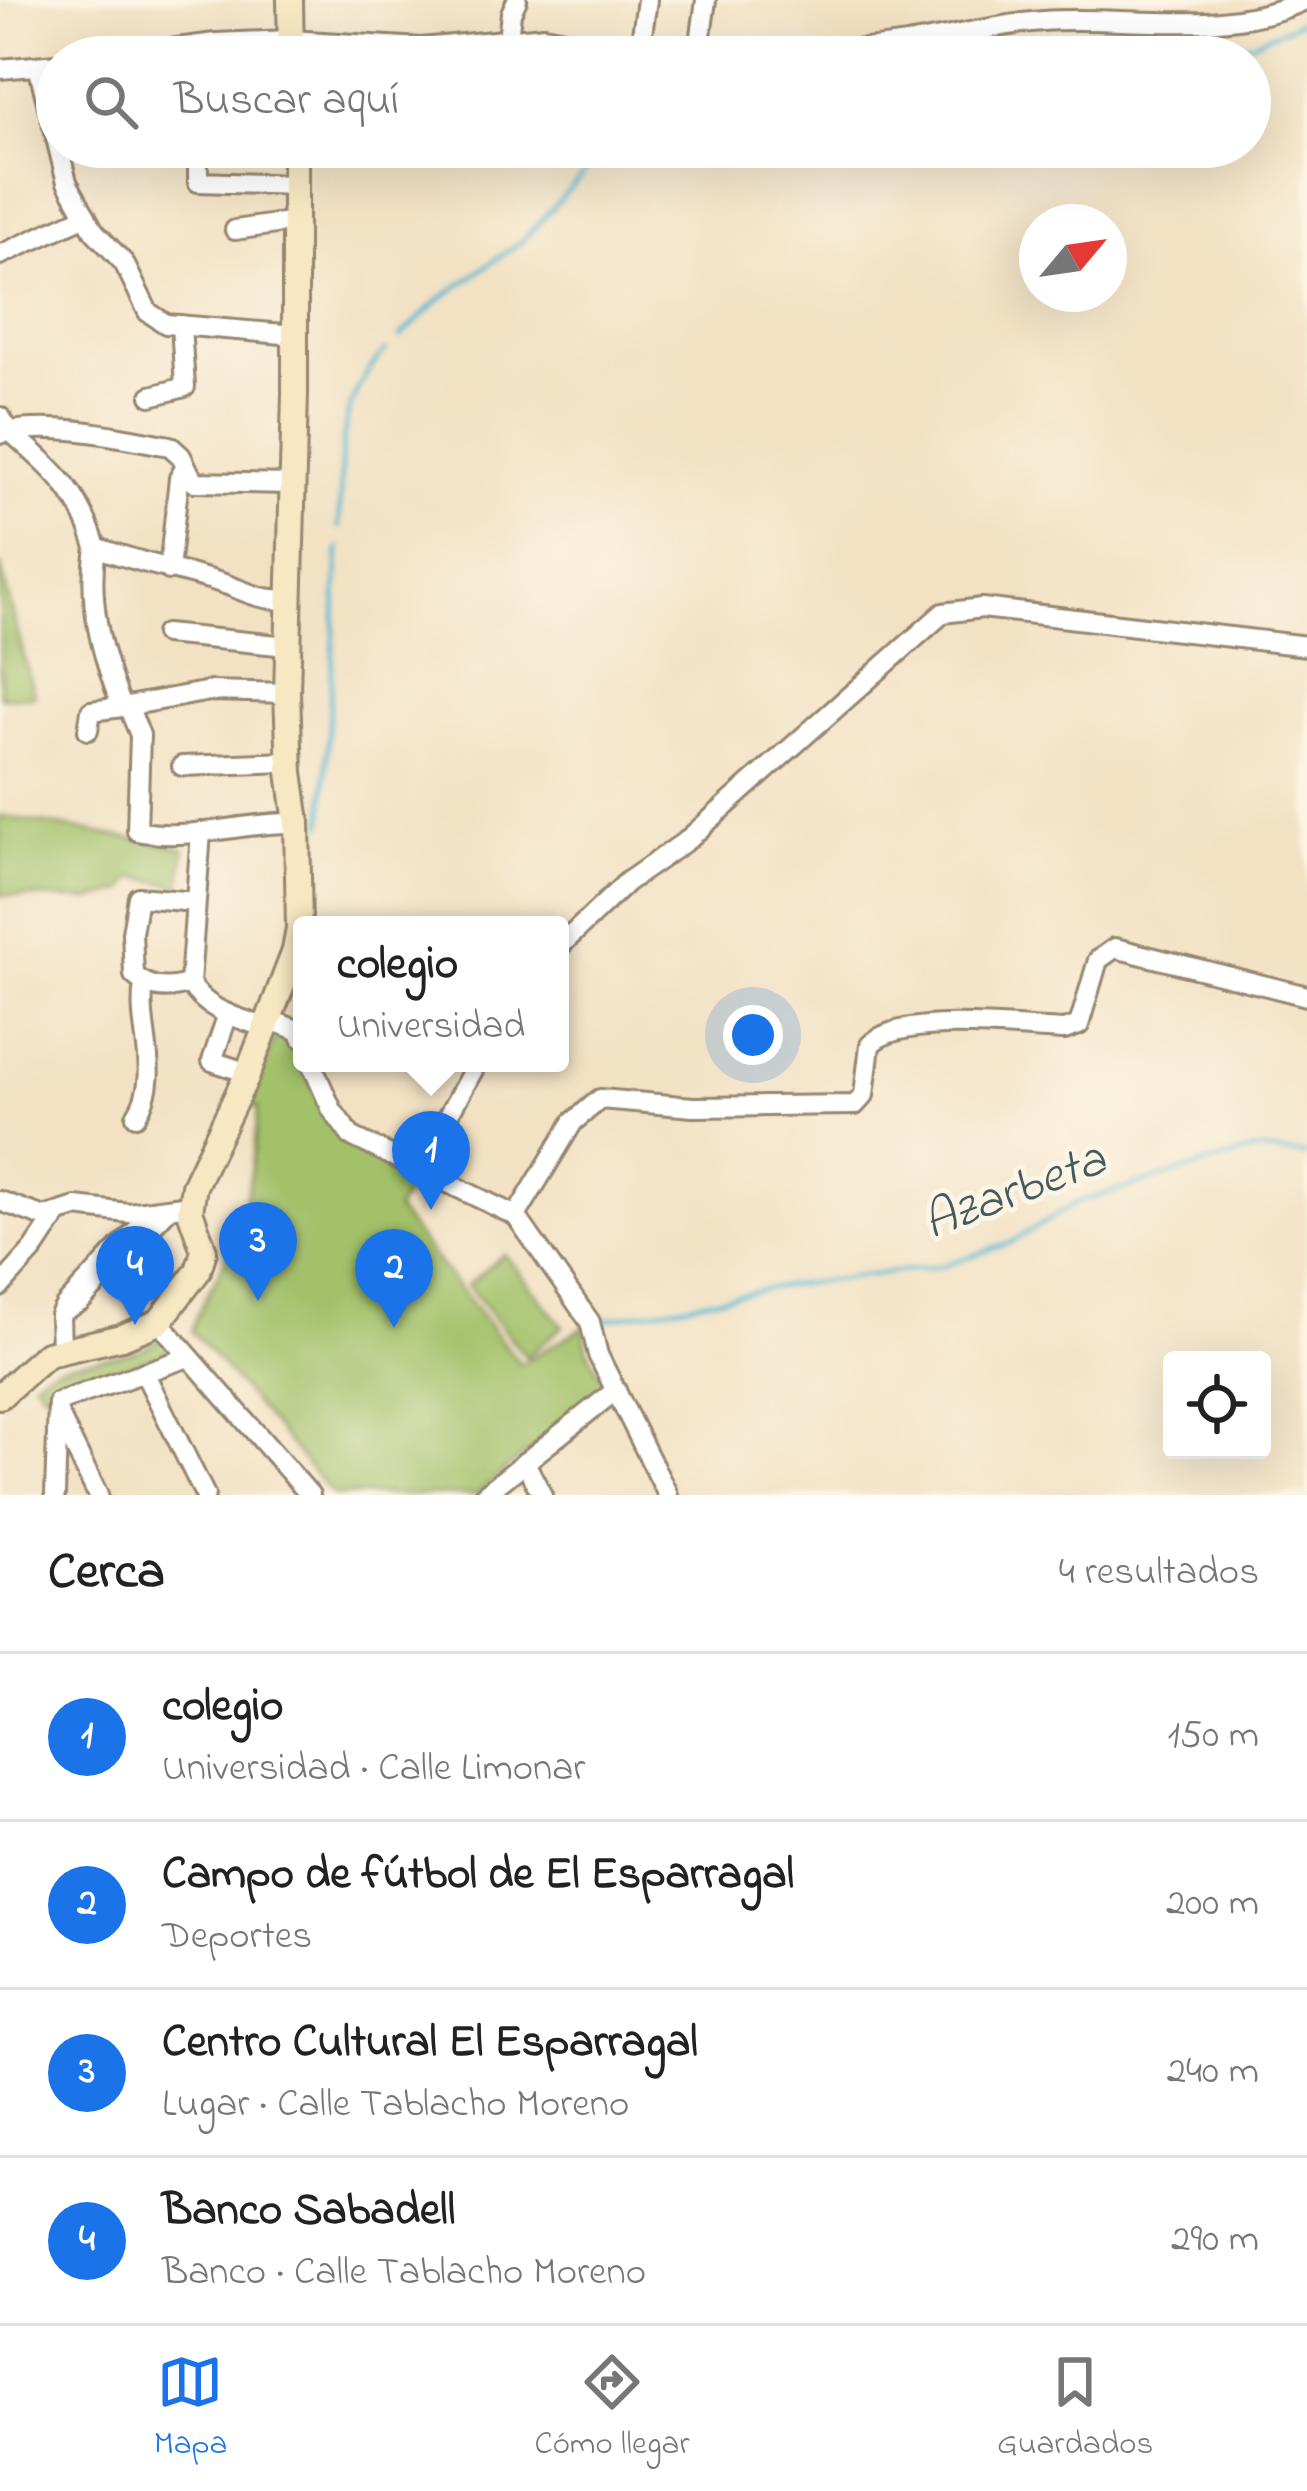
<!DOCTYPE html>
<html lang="es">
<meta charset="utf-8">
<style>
:root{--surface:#fff;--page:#f6f6f6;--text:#222;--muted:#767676;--line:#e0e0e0;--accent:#1a73e8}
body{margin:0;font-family:"Indie Flower",sans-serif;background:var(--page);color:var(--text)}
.controls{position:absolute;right:36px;bottom:36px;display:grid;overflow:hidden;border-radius:12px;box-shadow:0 12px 48px #0002}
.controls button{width:108px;height:108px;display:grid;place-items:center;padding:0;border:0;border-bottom:3px solid var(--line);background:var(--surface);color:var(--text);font:60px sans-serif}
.compass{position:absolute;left:1019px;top:204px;width:108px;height:108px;border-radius:50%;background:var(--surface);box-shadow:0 12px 48px #0002;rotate:61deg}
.you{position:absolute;left:753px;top:1035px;width:42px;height:42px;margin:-30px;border:9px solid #fff;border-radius:50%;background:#1a73e8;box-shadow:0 0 0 18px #1a73e833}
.badge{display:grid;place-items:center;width:78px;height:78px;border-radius:50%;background:var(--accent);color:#fff;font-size:39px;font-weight:700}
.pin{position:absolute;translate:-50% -99px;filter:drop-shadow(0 3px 6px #0008)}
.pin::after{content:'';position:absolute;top:63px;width:42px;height:36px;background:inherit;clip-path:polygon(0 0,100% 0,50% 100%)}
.popup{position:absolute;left:293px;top:916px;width:276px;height:156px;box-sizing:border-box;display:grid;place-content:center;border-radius:12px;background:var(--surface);filter:drop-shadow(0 3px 9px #0005);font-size:39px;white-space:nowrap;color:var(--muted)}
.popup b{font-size:45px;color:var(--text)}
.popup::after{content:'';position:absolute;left:50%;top:100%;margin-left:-24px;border:24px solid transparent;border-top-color:var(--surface)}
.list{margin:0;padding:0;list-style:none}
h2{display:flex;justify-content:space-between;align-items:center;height:156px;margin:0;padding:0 48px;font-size:51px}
h2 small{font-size:39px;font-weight:400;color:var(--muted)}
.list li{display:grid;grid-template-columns:78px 1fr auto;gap:36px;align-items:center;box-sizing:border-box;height:168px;padding:0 48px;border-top:3px solid var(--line)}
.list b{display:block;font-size:45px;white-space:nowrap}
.list p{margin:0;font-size:39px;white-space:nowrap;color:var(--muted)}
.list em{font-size:39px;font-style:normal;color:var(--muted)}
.icon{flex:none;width:66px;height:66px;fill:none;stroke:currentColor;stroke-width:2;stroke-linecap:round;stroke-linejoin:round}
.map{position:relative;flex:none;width:1307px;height:1495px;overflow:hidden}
.search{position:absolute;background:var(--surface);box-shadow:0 12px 48px #0002;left:36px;right:36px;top:36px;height:132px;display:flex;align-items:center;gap:30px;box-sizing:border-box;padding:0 42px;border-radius:66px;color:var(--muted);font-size:45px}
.sheet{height:828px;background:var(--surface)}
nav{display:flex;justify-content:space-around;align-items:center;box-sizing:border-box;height:168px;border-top:3px solid var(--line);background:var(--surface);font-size:33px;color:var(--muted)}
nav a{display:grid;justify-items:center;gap:6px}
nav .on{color:var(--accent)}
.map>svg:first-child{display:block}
</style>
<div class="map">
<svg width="1307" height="1495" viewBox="0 0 1307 1495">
<rect width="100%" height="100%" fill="#fcf5e5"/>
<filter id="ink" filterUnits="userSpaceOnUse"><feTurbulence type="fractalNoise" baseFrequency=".00833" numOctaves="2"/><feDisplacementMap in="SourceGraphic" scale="24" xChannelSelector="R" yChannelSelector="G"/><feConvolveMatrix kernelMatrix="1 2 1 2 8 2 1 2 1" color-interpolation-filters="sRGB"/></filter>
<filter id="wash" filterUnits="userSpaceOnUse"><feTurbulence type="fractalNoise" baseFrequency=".004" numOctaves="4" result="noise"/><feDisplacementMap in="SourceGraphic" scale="48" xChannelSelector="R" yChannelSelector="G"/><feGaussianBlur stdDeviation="2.7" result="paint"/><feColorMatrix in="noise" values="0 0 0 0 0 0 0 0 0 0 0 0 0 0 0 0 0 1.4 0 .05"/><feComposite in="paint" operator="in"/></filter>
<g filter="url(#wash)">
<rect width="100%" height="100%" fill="#f2e1c3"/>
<g fill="#a2c169" stroke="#6e7644" stroke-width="3">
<polygon points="0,564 34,696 0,697"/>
<polygon points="0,816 184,848 181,886 133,877 124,891 90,900 0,895"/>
<path d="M277,1033L294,1038C308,1074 326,1129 362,1151C378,1161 397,1168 415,1176L396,1210L520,1364L584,1327L587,1349L607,1388L475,1495H333L192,1331C195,1315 219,1274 228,1255C248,1207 254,1159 258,1108L248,1103Z"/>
<polygon points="504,1254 563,1326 526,1357 467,1285"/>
<path d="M162,1338L170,1345L163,1354L44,1393L34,1380C70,1350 125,1367 162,1338Z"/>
</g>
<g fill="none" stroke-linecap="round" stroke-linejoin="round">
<g stroke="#54b7d2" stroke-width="4.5">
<polyline points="1025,57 1045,53 1089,57"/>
<polyline points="1188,57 1253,42 1307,19"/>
<polyline points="400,337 440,299 522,241 608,147"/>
<path d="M339,527C343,456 333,405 386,350"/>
<polyline points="323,824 339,548"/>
<polyline points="603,1320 777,1287 941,1266 1010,1243 1078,1202 1255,1150 1307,1155"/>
</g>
</g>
</g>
<g filter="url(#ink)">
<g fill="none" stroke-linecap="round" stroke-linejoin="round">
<g stroke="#968670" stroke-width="20">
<polyline id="pedestrian" points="65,1312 82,1303 172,1208"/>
</g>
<g stroke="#968670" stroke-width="24">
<g id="minor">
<polyline points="508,39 511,13 517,0"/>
<polyline points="639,55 647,0"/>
<polyline points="110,57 215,43 290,40 422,48 544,36 648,57"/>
<polyline points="698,57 706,0"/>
<path d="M706,57C772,53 841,54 907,44C952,37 997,24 1043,21C1130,15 1223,38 1305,0"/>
<polyline points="38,66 67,182 94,231 124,263 148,312 166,324 295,335"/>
<polyline points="0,69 57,64"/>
<polyline points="198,147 198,182 296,185"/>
<polyline points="235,230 296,221"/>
<polyline points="0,255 86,216"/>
<polyline points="151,396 185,387 181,325"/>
<path d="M0,417L10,431C63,423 118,437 170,446L181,456L194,482L293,484"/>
<path d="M0,434L10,431C54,471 78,489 96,547C135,562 175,569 215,581C246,590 252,599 287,600"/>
<path d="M96,547C87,603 102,655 122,707L210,691L287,693"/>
<polyline points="169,570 179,478 186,466"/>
<polyline points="165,634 288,646"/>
<path d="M128,706L140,735L137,831C191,842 243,821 297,823"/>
<polyline points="88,730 91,711 122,707"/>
<polyline points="182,766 289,762"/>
<path d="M201,832L190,983C205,1011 239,1018 267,1028"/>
<polyline points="560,946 627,882 686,841 943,613 982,608 1307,646"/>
<path d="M190,983C170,990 150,990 134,975L132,933L138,897L195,902"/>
<polyline points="228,1014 212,1061 248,1073"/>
<polyline points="270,1020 300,1031 302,1038"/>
<polyline points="311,1063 332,1110 351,1136 516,1216 590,1322 598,1355 668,1495"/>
<path d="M136,1116C164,1073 136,1030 144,984"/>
<polyline points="418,1170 477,1063"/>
<polyline points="0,1201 44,1217 76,1207 128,1213 190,1205"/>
<path d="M516,1216L573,1122L600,1099L693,1107L855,1105L864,1095L870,1045C899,1012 1020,1029 1064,1030L1079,1025L1098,960L1115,948L1307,996"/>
<polyline points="0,1287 34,1249 58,1213"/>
<polyline points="159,1322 310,1495"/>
<polyline points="61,1350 60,1315 65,1306 155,1210"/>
<polyline points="144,1372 205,1495"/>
<polyline points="58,1413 98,1495"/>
<polyline points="525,1462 542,1495"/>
<polyline points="55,1495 58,1402 189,1357"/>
<polyline points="484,1495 616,1390"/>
</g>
</g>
<g stroke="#968670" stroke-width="30">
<g id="secondary">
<polyline points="290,0 291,57"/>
<polyline points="0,1396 47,1354 122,1337 159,1322 198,1271 204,1251 190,1211 194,1186 248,1073 295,951 299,929 297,823 290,772 287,693 295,394 295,147"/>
</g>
</g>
<use href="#pedestrian" stroke="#fff" stroke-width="14"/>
<use href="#minor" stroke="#fff" stroke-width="18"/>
<use href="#secondary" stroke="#f7e8c3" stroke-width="24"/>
</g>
</g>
<g text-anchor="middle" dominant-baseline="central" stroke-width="10" stroke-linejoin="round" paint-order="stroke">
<g font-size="51" font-style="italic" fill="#445b5d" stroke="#fcf5e5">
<text transform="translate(1015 1193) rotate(-21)">Azarbeta</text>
</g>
</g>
</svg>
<div class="controls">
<button><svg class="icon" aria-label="locate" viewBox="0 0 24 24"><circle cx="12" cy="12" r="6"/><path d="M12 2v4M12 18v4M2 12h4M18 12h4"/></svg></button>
</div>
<svg class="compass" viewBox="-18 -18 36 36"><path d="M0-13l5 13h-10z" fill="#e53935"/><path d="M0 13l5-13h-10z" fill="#767676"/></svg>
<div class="you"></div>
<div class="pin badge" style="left:431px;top:1210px">1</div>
<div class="popup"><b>colegio</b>Universidad</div>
<div class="pin badge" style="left:394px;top:1328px">2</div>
<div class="pin badge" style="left:258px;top:1301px">3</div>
<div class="pin badge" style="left:135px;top:1325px">4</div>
<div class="search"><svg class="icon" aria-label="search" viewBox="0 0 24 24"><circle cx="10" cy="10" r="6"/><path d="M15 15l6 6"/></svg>Buscar aquí</div>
</div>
<section class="sheet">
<h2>Cerca<small>4 resultados</small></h2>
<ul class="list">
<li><span class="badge">1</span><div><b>colegio</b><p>Universidad · Calle Limonar</p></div><em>150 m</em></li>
<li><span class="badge">2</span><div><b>Campo de fútbol de El Esparragal</b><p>Deportes</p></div><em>200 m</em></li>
<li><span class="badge">3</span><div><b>Centro Cultural El Esparragal</b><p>Lugar · Calle Tablacho Moreno</p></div><em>240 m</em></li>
<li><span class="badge">4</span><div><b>Banco Sabadell</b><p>Banco · Calle Tablacho Moreno</p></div><em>290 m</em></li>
</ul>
</section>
<nav>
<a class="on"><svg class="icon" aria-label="map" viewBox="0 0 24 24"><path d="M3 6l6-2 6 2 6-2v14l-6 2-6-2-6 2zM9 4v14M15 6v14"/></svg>Mapa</a>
<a><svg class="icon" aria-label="directions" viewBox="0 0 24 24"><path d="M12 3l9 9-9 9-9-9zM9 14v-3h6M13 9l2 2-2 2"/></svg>Cómo llegar</a>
<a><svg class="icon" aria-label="saved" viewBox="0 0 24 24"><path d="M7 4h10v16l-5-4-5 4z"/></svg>Guardados</a>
</nav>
